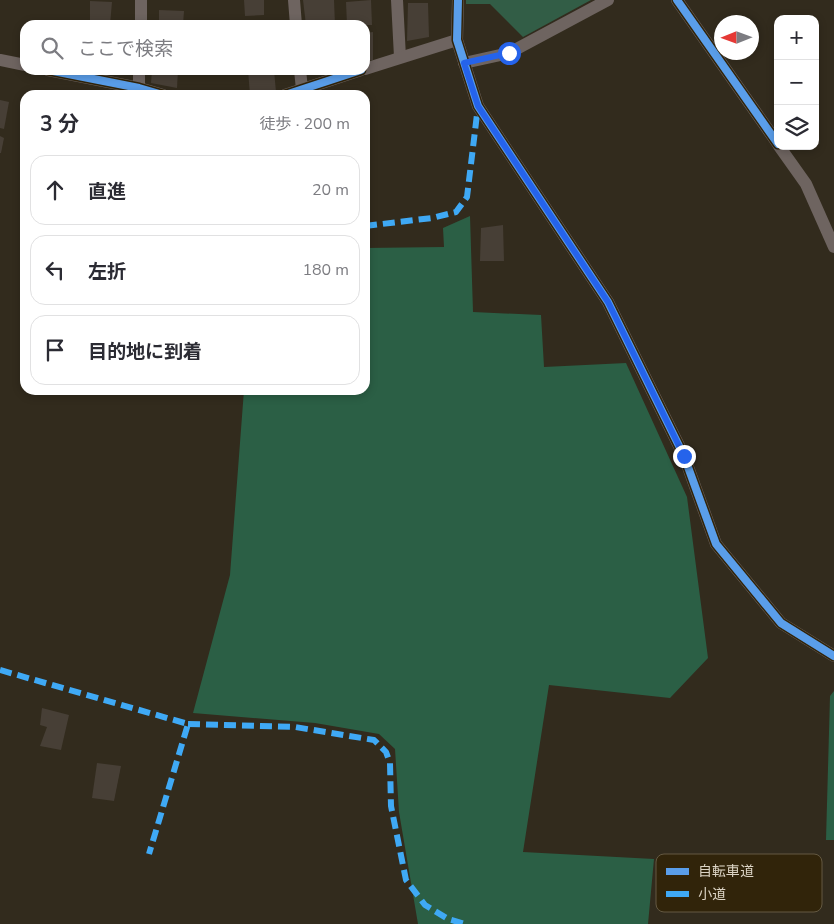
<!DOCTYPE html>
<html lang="ja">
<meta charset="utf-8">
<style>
:root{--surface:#fff;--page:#f2f2f3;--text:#2b2b33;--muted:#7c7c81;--line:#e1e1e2}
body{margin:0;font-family:"Nunito Sans","Noto Sans JP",sans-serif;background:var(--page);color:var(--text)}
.controls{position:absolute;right:15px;top:15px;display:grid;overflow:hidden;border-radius:10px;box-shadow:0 2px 8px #0003}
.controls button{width:45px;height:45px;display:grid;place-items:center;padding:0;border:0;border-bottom:1px solid var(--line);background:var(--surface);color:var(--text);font:25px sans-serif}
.compass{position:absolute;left:714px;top:15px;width:45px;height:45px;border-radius:50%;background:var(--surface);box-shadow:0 2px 8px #0003;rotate:269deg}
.stop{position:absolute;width:15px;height:15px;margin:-11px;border:4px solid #2563eb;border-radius:50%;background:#fff}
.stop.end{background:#2563eb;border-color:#fff;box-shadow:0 1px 5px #0008}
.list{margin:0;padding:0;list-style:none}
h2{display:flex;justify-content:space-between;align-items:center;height:65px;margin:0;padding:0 20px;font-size:21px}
h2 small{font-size:16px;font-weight:400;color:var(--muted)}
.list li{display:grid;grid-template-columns:32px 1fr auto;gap:15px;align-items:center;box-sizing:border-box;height:70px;margin:0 10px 10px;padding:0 10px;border:1px solid var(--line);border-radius:15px}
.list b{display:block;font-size:19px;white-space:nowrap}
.list em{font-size:16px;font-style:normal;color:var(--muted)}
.icon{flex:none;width:28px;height:28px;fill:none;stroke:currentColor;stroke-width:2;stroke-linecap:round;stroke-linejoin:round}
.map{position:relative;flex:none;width:834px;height:924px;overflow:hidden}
.search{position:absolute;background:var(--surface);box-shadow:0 2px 8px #0003;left:20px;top:20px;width:350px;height:55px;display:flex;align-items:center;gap:12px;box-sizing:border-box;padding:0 18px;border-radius:15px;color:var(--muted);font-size:19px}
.panel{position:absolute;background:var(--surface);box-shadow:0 2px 8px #0003;left:20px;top:90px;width:350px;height:305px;border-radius:15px}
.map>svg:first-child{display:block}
</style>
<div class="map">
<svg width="834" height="924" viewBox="0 0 834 924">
<rect width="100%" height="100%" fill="#322b1d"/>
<polygon fill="#325d46" points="466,0 591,0 523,37 490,4 466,4"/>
<g fill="#2b5f45">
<polygon points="470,216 473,312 541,315 544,367 626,363 687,497 708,658 670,698 549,685 523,852 654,859 648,924 418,924 399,812 395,749 379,734 315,723 193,713 230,575 244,390 365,390 365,248 444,247 443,228"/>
<polygon points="834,691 834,840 826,840 830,696"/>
</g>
<g fill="#473f36">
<polygon points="244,0 264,0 264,15 245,16"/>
<polygon points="303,0 334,0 335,25 306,25"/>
<polygon points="371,0 372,25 347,25 346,2"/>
<polygon points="90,1 112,2 110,25 90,25"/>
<polygon points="408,3 428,3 429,37 407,41"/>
<polygon points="159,10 184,11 183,25 159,25"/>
<polygon points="373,32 373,60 365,61 365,33"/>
<polygon points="152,70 178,70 177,88 151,83"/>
<polygon points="248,70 274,70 276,92 250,95"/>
<polygon points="317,70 332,70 332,71 317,74"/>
<polygon points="0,100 9,102 4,129 0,128"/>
<polygon points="0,136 4,138 1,153 0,153"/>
<polygon points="503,225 504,261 480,261 481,228"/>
<polygon points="42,708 69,715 61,750 40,746 47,727 40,725"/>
<polygon points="97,763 121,766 114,801 92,798"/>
</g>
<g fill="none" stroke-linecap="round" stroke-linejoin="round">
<g stroke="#6e6460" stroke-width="12">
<polyline points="294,0 296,25"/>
<polyline points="397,0 400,57"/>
<polyline points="458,0 457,40 478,106 608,302 684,456 716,544 781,623 834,656"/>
<polyline points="677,0 778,144"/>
<polyline points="141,25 141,0"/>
<polyline points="0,60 25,65"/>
<polyline points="464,63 509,53 608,0"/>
<polyline points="365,69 457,40"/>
<polyline points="48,70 139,88 163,95"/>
<polyline points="300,70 302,89"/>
<polyline points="139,88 139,70"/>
<polyline points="285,95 361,70"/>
<polyline points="779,146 806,184 834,247"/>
</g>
<g stroke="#3fa9f5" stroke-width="6" stroke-dasharray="12 6" stroke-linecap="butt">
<polyline points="365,226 432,218 456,212 467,197 478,106"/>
<polyline points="0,670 188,724 149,854"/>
<polyline points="188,724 295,727 374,740 386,752 390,763 391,806 406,880 425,905 448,919 465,924"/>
</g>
<g stroke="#31240a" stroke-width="11">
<g id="cycleway">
<polyline points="458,0 457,40 478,106 608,302 684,456 716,544 781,623 834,656"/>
<polyline points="677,0 778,144"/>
<polyline points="48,70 139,88 163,95"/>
<polyline points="285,95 361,70"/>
</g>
</g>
<use href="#cycleway" stroke="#5a9eea" stroke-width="8"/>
</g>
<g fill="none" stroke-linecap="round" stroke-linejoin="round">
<polyline stroke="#2563eb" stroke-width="6" points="509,53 464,63 478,106 608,302 684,456"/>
</g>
<rect x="656" y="854" width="166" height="58" rx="8" fill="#31240a" stroke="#645942" stroke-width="1"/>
<rect x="666" y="868" width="23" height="7" fill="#5a9eea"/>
<rect x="666" y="891" width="23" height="6" fill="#3fa9f5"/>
<g font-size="14" fill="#dcd4c5">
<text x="698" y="876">自転車道</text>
<text x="698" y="899">小道</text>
</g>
</svg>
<div class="controls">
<button>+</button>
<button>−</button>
<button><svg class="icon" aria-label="layers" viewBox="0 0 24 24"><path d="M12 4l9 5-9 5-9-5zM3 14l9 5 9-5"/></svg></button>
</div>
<svg class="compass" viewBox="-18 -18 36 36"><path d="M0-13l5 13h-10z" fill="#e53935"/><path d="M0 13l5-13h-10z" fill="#7c7c81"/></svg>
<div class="stop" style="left:509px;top:53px"></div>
<div class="stop end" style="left:684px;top:456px"></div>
<div class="search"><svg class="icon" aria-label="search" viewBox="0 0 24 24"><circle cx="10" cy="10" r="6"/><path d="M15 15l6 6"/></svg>ここで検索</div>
<section class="panel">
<h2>3 分<small>徒歩 · 200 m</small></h2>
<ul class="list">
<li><svg class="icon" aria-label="ahead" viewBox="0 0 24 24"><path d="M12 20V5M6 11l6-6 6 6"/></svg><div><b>直進</b></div><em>20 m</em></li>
<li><svg class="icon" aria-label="left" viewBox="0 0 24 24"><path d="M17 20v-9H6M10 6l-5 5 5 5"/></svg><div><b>左折</b></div><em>180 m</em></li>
<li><svg class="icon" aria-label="arrive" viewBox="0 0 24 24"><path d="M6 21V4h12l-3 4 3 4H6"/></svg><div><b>目的地に到着</b></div></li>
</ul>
</section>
</div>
